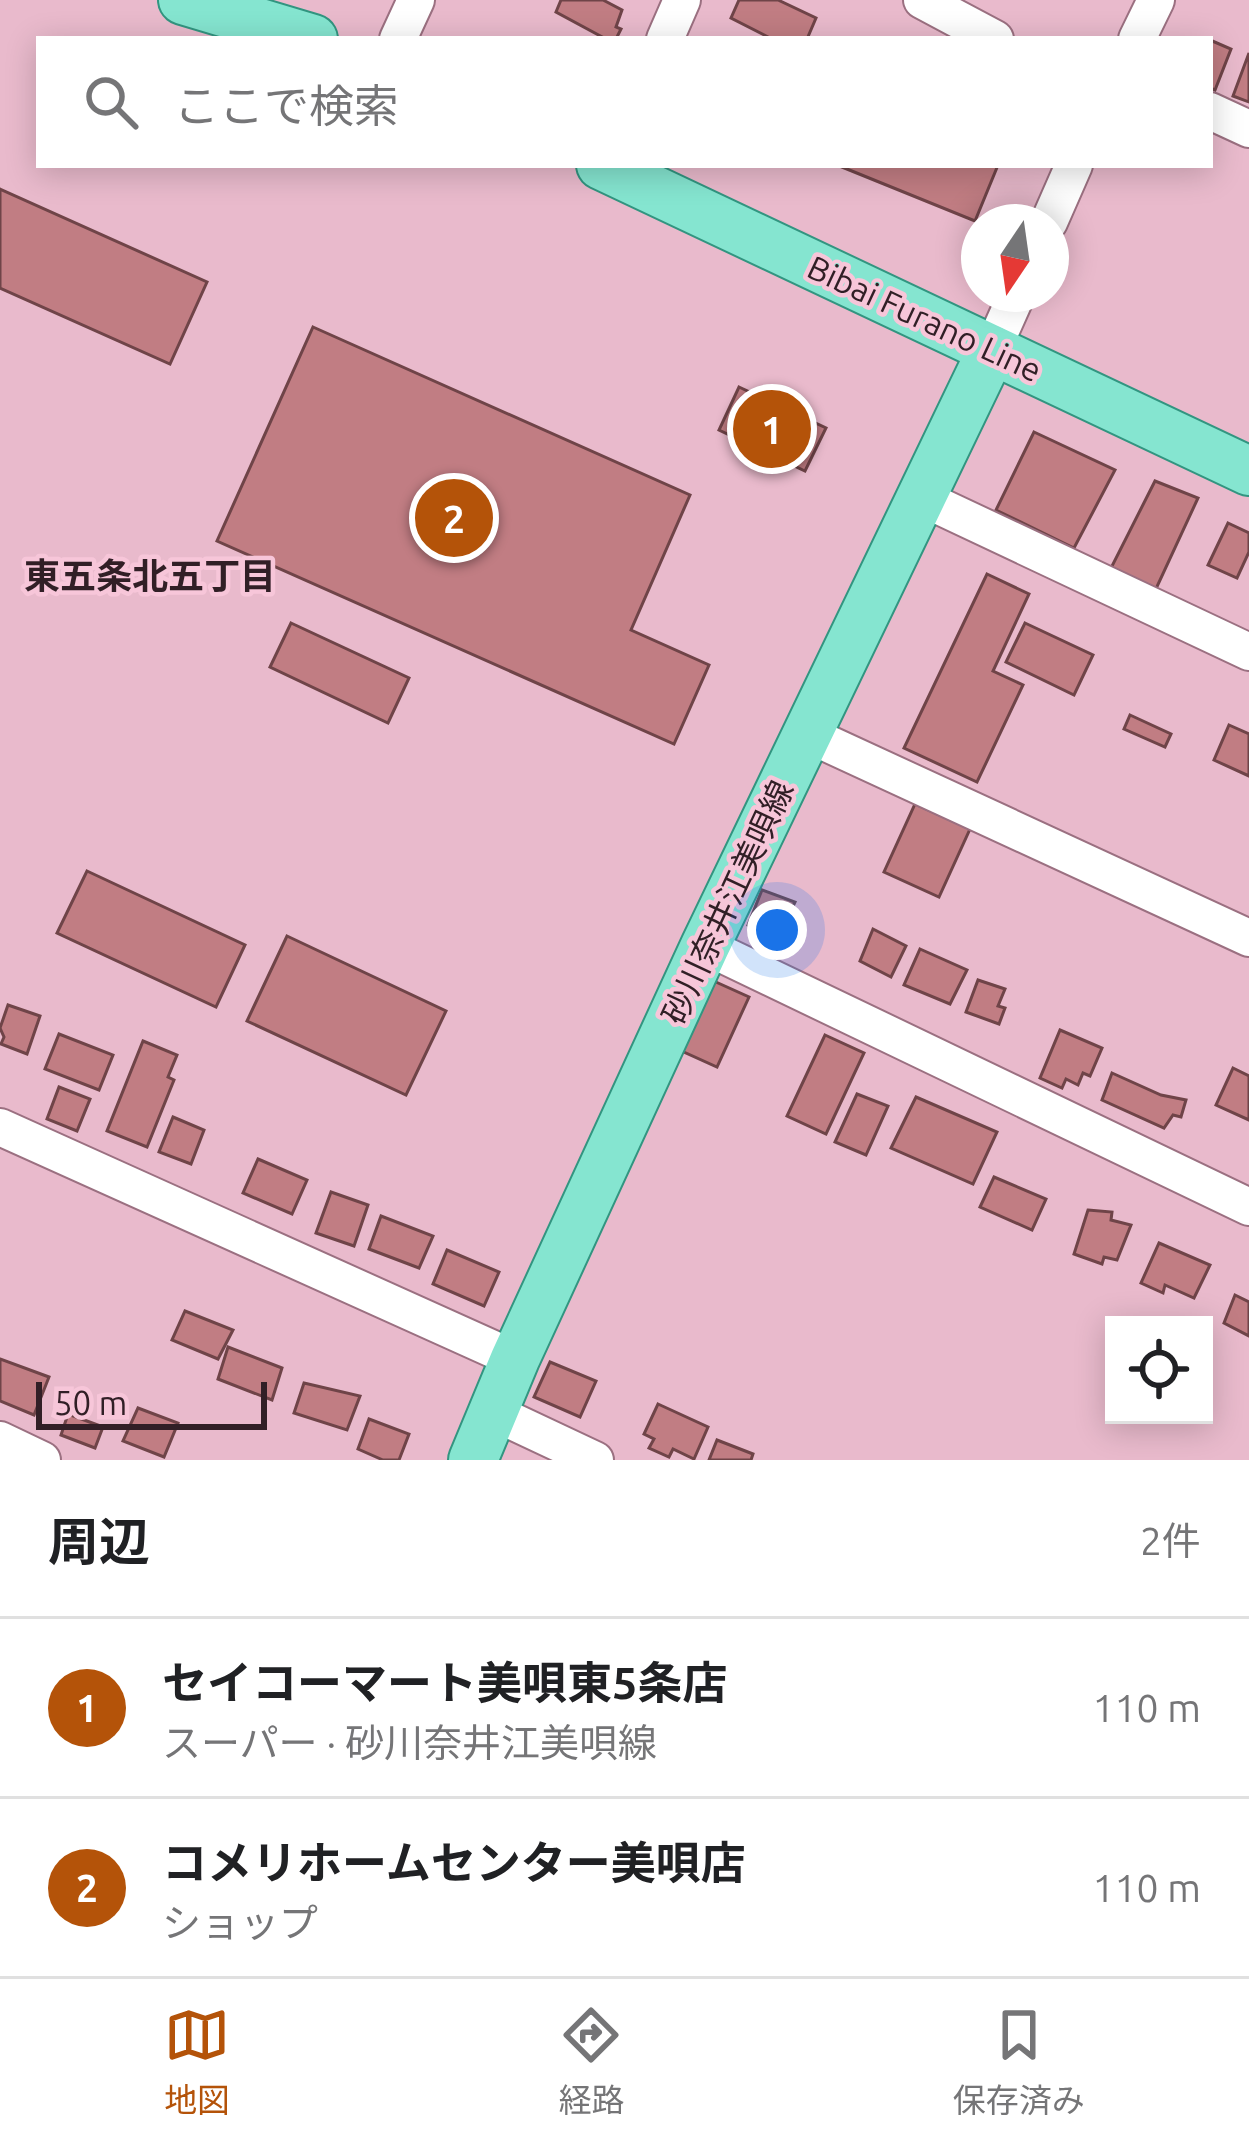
<!DOCTYPE html>
<html lang="ja">
<meta charset="utf-8">
<style>
:root{--surface:#fff;--page:#f2f2f2;--text:#202124;--muted:#757577;--line:#e0e0e0;--accent:#b45309}
body{margin:0;font-family:Ubuntu,"Noto Sans JP",sans-serif;background:var(--page);color:var(--text)}
.controls{position:absolute;right:36px;bottom:36px;display:grid;overflow:hidden;border-radius:0px;box-shadow:0 6px 30px #0003}
.controls button{width:108px;height:108px;display:grid;place-items:center;padding:0;border:0;border-bottom:3px solid var(--line);background:var(--surface);color:var(--text);font:60px sans-serif}
.compass{position:absolute;left:961px;top:204px;width:108px;height:108px;border-radius:50%;background:var(--surface);box-shadow:0 6px 30px #0003;rotate:193deg}
.scale{position:absolute;left:36px;bottom:30px;width:231px;box-sizing:border-box;padding-left:12px;border:6px solid #311f26;border-top:0;font-size:33px;line-height:42px;white-space:nowrap;color:#311f26;-webkit-text-stroke:9px #f7c6d9;paint-order:stroke}
.you{position:absolute;left:777px;top:930px;width:42px;height:42px;margin:-30px;border:9px solid #fff;border-radius:50%;background:#1a73e8;box-shadow:0 0 0 18px #1a73e833}
.badge{display:grid;place-items:center;width:78px;height:78px;border-radius:50%;background:var(--accent);color:#fff;font-size:39px;font-weight:700}
.pin{position:absolute;translate:-50% -50%;border:6px solid #fff;box-shadow:0 3px 12px #0006}
.list{margin:0;padding:0;list-style:none}
h2{display:flex;justify-content:space-between;align-items:center;height:156px;margin:0;padding:0 48px;font-size:51px}
h2 small{font-size:39px;font-weight:400;color:var(--muted)}
.list li{display:grid;grid-template-columns:78px 1fr auto;gap:36px;align-items:center;box-sizing:border-box;height:180px;padding:0 48px;border-top:3px solid var(--line)}
.list b{display:block;font-size:45px;white-space:nowrap}
.list p{margin:0;font-size:39px;white-space:nowrap;color:var(--muted)}
.list em{font-size:39px;font-style:normal;color:var(--muted)}
.icon{flex:none;width:66px;height:66px;fill:none;stroke:currentColor;stroke-width:2;stroke-linecap:round;stroke-linejoin:round}
.map{position:relative;flex:none;width:1249px;height:1460px;overflow:hidden}
.search{position:absolute;background:var(--surface);box-shadow:0 6px 30px #0003;left:36px;right:36px;top:36px;height:132px;display:flex;align-items:center;gap:30px;box-sizing:border-box;padding:0 42px;border-radius:0px;color:var(--muted);font-size:45px}
.sheet{height:516px;background:var(--surface)}
nav{display:flex;justify-content:space-around;align-items:center;box-sizing:border-box;height:168px;border-top:3px solid var(--line);background:var(--surface);font-size:33px;color:var(--muted)}
nav a{display:grid;justify-items:center;gap:6px}
nav .on{color:var(--accent)}
.map>svg:first-child{display:block}
</style>
<div class="map">
<svg width="1249" height="1460" viewBox="0 0 1249 1460">
<rect width="100%" height="100%" fill="#e9bacc"/>
<g fill="#c17d83" stroke="#6f4448" stroke-width="3">
<polygon points="561,0 603,0 622,10 616,27 621,29 616,39 606,39 556,12"/>
<polygon points="739,0 778,0 816,18 807,39 772,39 731,18"/>
<polygon points="1210,40 1231,49 1215,90 1210,88"/>
<polygon points="1249,53 1249,102 1233,96"/>
<polygon points="837,165 998,165 975,221"/>
<polygon points="0,189 207,282 170,364 0,288"/>
<polygon points="313,327 690,495 631,630 709,665 674,744 217,541"/>
<polygon points="739,387 826,428 805,471 719,430"/>
<polygon points="1034,432 1115,470 1074,548 996,510"/>
<polygon points="1155,481 1198,498 1155,591 1111,568"/>
<polygon points="1228,523 1249,533 1249,552 1237,578 1208,565"/>
<polygon points="987,574 1029,594 993,671 1023,685 977,782 904,748"/>
<polygon points="291,623 409,678 388,723 270,667"/>
<polygon points="1025,623 1093,655 1074,695 1006,662"/>
<polygon points="1130,715 1171,734 1165,747 1124,729"/>
<polygon points="1229,725 1249,734 1249,776 1214,760"/>
<polygon points="915,804 970,829 939,897 884,872"/>
<polygon points="87,871 245,945 216,1007 57,933"/>
<polygon points="762,890 795,902 779,936 748,925"/>
<polygon points="873,929 906,946 891,977 860,961"/>
<polygon points="287,936 446,1011 406,1095 247,1021"/>
<polygon points="920,949 967,970 950,1004 904,985"/>
<polygon points="707,978 749,997 717,1067 675,1048"/>
<polygon points="978,980 1005,989 998,1006 1005,1008 999,1024 966,1012"/>
<polygon points="8,1005 40,1016 27,1054 1,1044 4,1037 0,1028"/>
<polygon points="1060,1030 1102,1048 1090,1076 1083,1073 1078,1085 1066,1079 1062,1088 1040,1078"/>
<polygon points="59,1034 113,1055 99,1090 45,1069"/>
<polygon points="825,1035 864,1053 826,1134 787,1116"/>
<polygon points="143,1041 177,1055 168,1077 174,1080 147,1147 107,1131"/>
<polygon points="1233,1068 1249,1076 1249,1120 1216,1105"/>
<polygon points="1112,1073 1161,1095 1186,1100 1181,1117 1173,1115 1164,1128 1102,1100"/>
<polygon points="59,1087 90,1099 77,1131 47,1119"/>
<polygon points="857,1094 888,1106 866,1155 835,1142"/>
<polygon points="916,1097 997,1132 973,1184 891,1148"/>
<polygon points="173,1117 204,1130 191,1164 159,1152"/>
<polygon points="258,1159 307,1180 292,1214 243,1193"/>
<polygon points="994,1177 1046,1199 1032,1230 980,1207"/>
<polygon points="331,1192 368,1205 354,1246 316,1233"/>
<polygon points="1088,1210 1112,1212 1111,1220 1131,1225 1117,1260 1104,1257 1102,1264 1074,1254"/>
<polygon points="381,1216 433,1236 419,1268 369,1249"/>
<polygon points="1159,1243 1210,1265 1194,1298 1165,1285 1163,1293 1141,1283"/>
<polygon points="447,1250 499,1272 484,1306 433,1284"/>
<polygon points="1235,1295 1249,1302 1249,1336 1224,1323"/>
<polygon points="185,1311 233,1330 218,1359 172,1340"/>
<polygon points="228,1347 282,1368 272,1400 218,1379"/>
<polygon points="0,1359 49,1377 34,1415 0,1401"/>
<polygon points="550,1362 596,1381 580,1417 534,1397"/>
<polygon points="304,1383 360,1396 347,1430 294,1413"/>
<polygon points="658,1404 708,1427 694,1459 673,1449 669,1457 649,1448 654,1439 644,1434"/>
<polygon points="138,1408 178,1423 164,1457 123,1441"/>
<polygon points="68,1414 103,1427 95,1448 61,1435"/>
<polygon points="369,1419 409,1434 399,1460 383,1460 358,1449"/>
<polygon points="717,1440 753,1454 751,1460 709,1460"/>
</g>
<g fill="none" stroke-linecap="round" stroke-linejoin="round">
<g stroke="#9b7081" stroke-width="40">
<g id="minor">
<polyline points="922,0 995,39"/>
<polyline points="398,39 416,0"/>
<polyline points="665,39 682,0"/>
<polyline points="1137,39 1156,0"/>
<polyline points="1210,111 1249,129"/>
<polyline points="1049,222 1074,165"/>
<polyline points="992,350 1017,294"/>
<polyline points="920,497 1249,652"/>
<polyline points="807,734 1249,938"/>
<polyline points="705,946 1249,1207"/>
<polyline points="0,1127 515,1359"/>
<polyline points="495,1413 595,1460"/>
<polyline points="0,1440 42,1460"/>
</g>
</g>
<g stroke="#329580" stroke-width="52">
<g id="major">
<polyline points="183,0 313,39"/>
<polyline points="601,165 1249,471"/>
<polyline points="473,1460 515,1359 705,946 992,350"/>
</g>
</g>
<use href="#minor" stroke="#fff" stroke-width="36"/>
<use href="#major" stroke="#85e5d0" stroke-width="48"/>
</g>
<g text-anchor="middle" dominant-baseline="central" stroke-width="9" stroke-linejoin="round" paint-order="stroke">
<g font-size="33" fill="#311f26" stroke="#f7c6d9">
<text transform="translate(925 318) rotate(25)">Bibai Furano Line</text>
<text transform="translate(727 902) rotate(-65)">砂川奈井江美唄線</text>
</g>
<g font-size="36" font-weight="bold" fill="#311f26" stroke="#f7c6d9">
<text x="150" y="575">東五条北五丁目</text>
</g>
</g>
</svg>
<div class="controls">
<button><svg class="icon" aria-label="locate" viewBox="0 0 24 24"><circle cx="12" cy="12" r="6"/><path d="M12 2v4M12 18v4M2 12h4M18 12h4"/></svg></button>
</div>
<svg class="compass" viewBox="-18 -18 36 36"><path d="M0-13l5 13h-10z" fill="#e53935"/><path d="M0 13l5-13h-10z" fill="#757577"/></svg>
<div class="scale">50 m</div>
<div class="you"></div>
<div class="pin badge" style="left:772px;top:429px">1</div>
<div class="pin badge" style="left:454px;top:518px">2</div>
<div class="search"><svg class="icon" aria-label="search" viewBox="0 0 24 24"><circle cx="10" cy="10" r="6"/><path d="M15 15l6 6"/></svg>ここで検索</div>
</div>
<section class="sheet">
<h2>周辺<small>2件</small></h2>
<ul class="list">
<li><span class="badge">1</span><div><b>セイコーマート美唄東5条店</b><p>スーパー · 砂川奈井江美唄線</p></div><em>110 m</em></li>
<li><span class="badge">2</span><div><b>コメリホームセンター美唄店</b><p>ショップ</p></div><em>110 m</em></li>
</ul>
</section>
<nav>
<a class="on"><svg class="icon" aria-label="map" viewBox="0 0 24 24"><path d="M3 6l6-2 6 2 6-2v14l-6 2-6-2-6 2zM9 4v14M15 6v14"/></svg>地図</a>
<a><svg class="icon" aria-label="directions" viewBox="0 0 24 24"><path d="M12 3l9 9-9 9-9-9zM9 14v-3h6M13 9l2 2-2 2"/></svg>経路</a>
<a><svg class="icon" aria-label="saved" viewBox="0 0 24 24"><path d="M7 4h10v16l-5-4-5 4z"/></svg>保存済み</a>
</nav>
